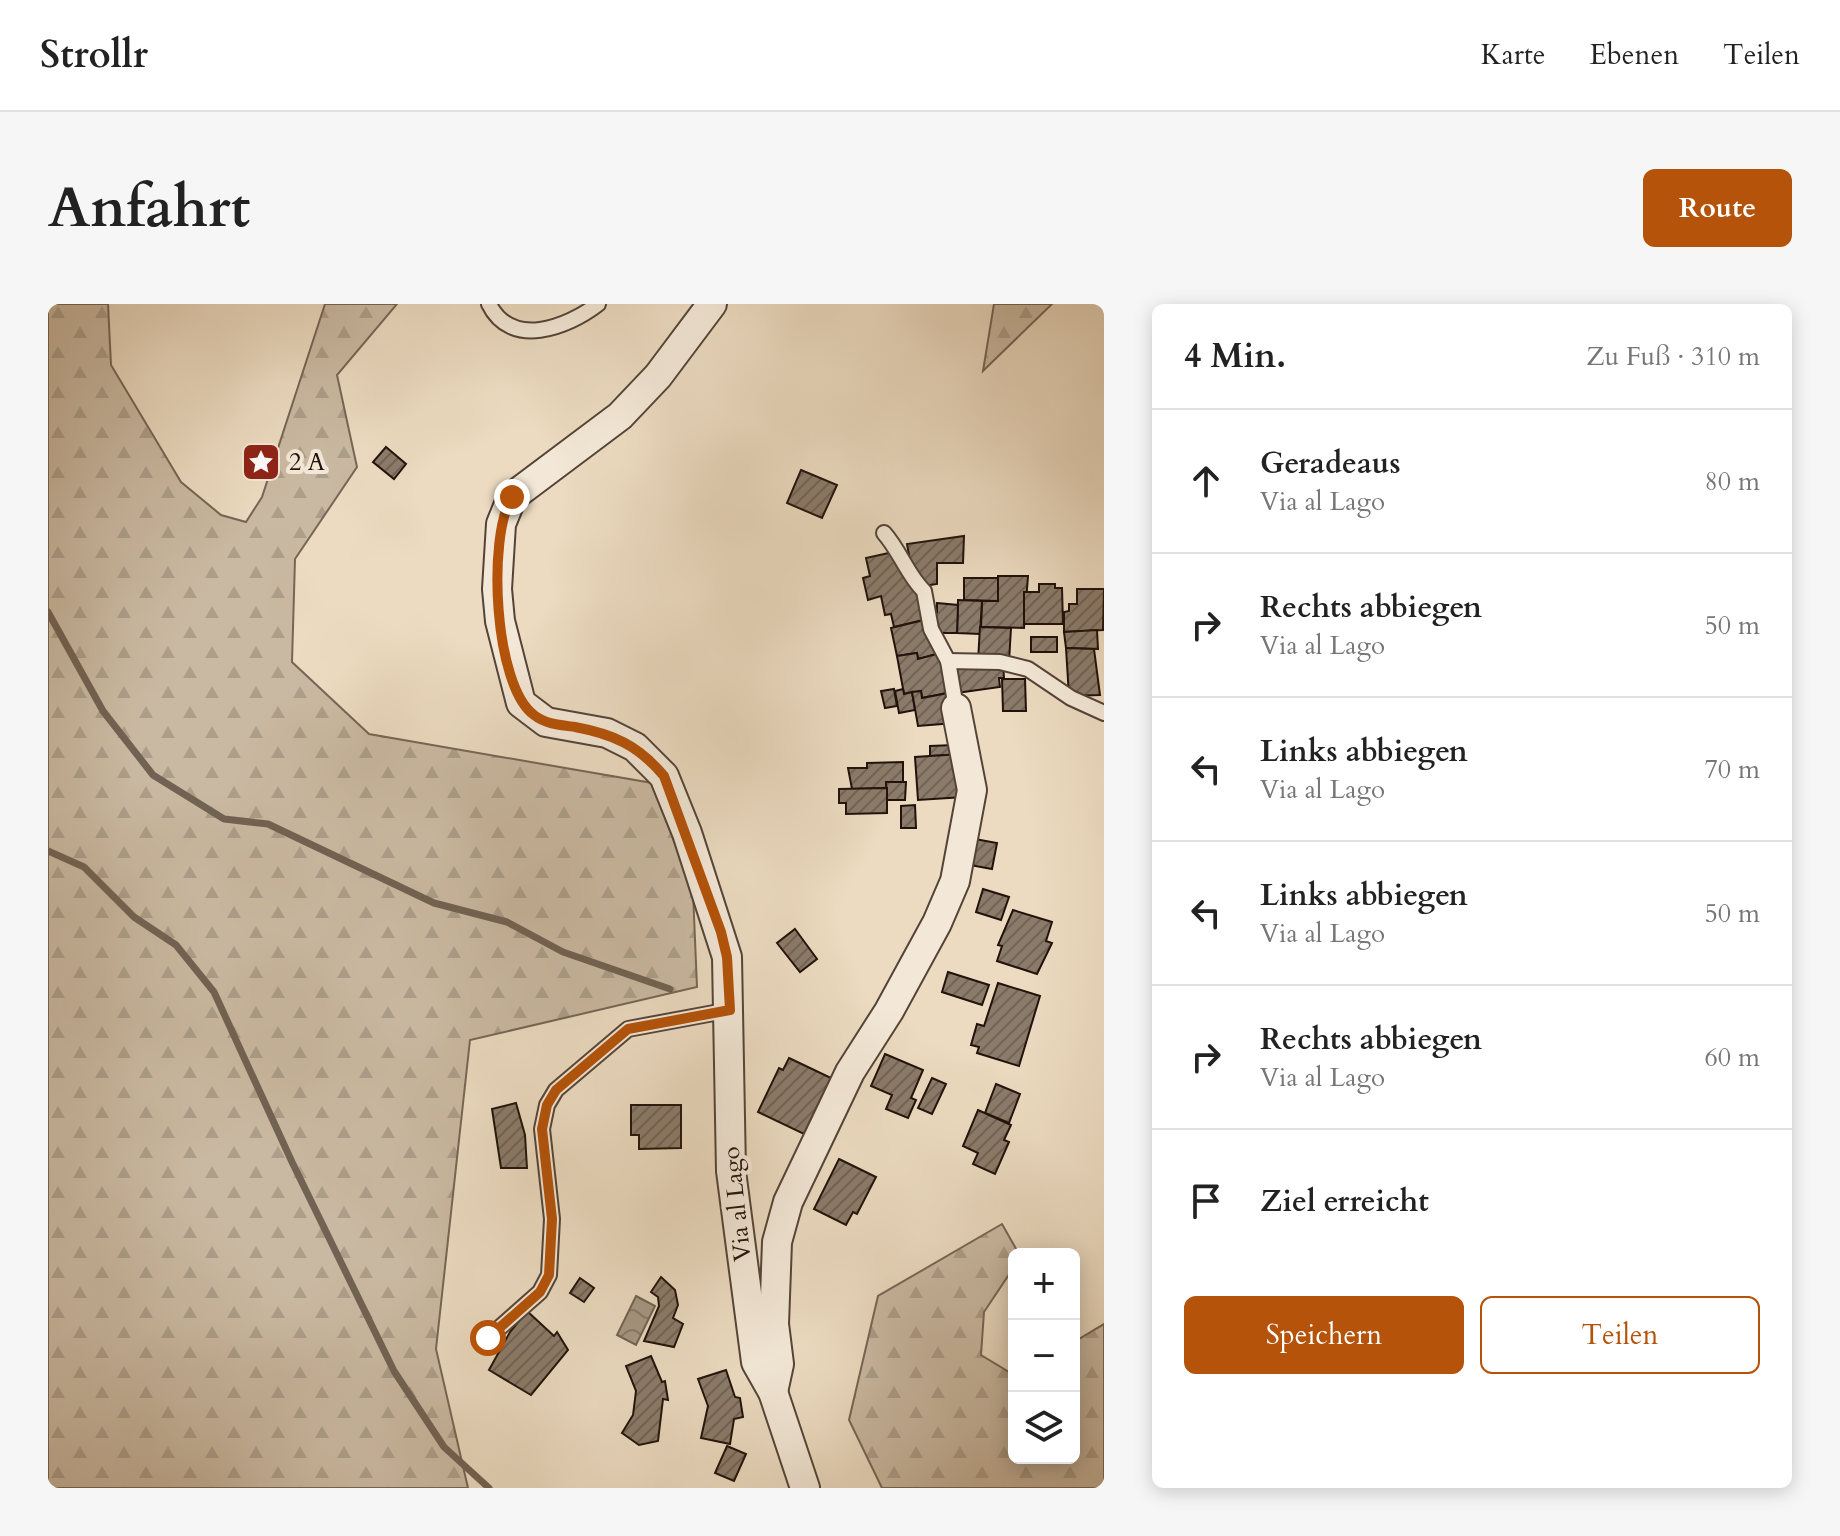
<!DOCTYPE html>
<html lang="de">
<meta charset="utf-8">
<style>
:root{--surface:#fff;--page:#f6f6f6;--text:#222;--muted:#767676;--line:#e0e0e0;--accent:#b45309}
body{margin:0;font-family:Cardo,serif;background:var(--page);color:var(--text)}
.controls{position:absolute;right:24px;bottom:24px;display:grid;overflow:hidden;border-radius:12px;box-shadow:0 4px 20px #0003}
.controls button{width:72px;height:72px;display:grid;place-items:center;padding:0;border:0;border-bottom:2px solid var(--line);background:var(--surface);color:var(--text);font:40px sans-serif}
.stop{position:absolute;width:24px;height:24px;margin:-18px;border:6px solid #b45309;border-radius:50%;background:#fff}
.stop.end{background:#b45309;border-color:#fff;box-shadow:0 2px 8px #0008}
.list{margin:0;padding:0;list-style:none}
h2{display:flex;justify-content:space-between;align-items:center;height:104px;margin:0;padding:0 32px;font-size:34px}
h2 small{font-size:26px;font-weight:400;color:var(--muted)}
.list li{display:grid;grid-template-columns:52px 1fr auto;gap:24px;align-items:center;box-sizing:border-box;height:144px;padding:0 32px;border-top:2px solid var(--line)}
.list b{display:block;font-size:30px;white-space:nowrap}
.list p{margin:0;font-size:26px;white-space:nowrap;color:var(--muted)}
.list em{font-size:26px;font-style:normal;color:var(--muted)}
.actions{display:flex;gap:16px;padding:24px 32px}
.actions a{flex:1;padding:18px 0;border:2px solid var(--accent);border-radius:12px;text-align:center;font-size:28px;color:var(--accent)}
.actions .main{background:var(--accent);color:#fff}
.icon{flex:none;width:44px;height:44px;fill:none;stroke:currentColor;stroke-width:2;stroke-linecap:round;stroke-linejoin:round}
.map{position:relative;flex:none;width:1056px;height:1184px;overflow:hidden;border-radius:12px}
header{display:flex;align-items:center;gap:48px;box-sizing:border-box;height:112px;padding:0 40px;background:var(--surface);border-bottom:2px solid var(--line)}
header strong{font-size:38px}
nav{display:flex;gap:44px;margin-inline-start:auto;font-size:28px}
.intro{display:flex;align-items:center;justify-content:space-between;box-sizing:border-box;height:192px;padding:0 48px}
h1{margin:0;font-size:56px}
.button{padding:20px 36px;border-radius:12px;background:var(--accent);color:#fff;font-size:28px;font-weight:700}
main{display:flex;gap:48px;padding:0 48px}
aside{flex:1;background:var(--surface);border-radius:12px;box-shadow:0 4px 20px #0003}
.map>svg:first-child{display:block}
</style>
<header>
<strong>Strollr</strong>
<nav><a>Karte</a><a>Ebenen</a><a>Teilen</a></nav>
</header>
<div class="intro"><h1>Anfahrt</h1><a class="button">Route</a></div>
<main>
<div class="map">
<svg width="1056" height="1184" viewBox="0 0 1056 1184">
<defs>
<pattern id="forest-firs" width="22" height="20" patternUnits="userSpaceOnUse" patternTransform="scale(2)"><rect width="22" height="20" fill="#cab9a2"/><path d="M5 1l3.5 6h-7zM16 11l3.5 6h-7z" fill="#ad9e8a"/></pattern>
<pattern id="water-waves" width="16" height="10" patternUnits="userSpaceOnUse" patternTransform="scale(2)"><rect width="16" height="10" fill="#a79783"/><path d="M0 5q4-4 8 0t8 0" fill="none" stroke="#887a69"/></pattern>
<pattern id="building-hatch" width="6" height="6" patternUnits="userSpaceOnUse" patternTransform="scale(2)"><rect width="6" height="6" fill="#8b7b6a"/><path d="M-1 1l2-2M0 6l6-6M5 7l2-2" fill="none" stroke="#716355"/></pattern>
</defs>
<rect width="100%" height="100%" fill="#ecdbc1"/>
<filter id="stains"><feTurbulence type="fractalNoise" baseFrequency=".0025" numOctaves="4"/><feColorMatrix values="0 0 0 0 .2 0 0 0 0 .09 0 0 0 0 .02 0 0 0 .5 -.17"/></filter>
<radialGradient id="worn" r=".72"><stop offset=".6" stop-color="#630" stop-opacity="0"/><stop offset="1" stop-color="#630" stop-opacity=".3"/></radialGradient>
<g fill="url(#forest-firs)" stroke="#766656" stroke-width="2">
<polygon points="0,0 60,0 63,61 133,178 173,211 198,218 214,193 277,0 349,0 289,71 309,163 247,255 244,358 321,430 604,479 645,588 649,683 422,736 388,1045 420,1184 0,1184"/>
<polygon points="946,0 1004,0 935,67"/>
<polygon points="954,920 971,950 966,950 966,963 936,1008 933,1051 966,1071 966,1154 1026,1154 1026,1038 1056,1020 1056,1184 834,1184 801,1116 830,992"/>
</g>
<polygon fill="url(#water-waves)" stroke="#726253" stroke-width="2" points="588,992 607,1002 588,1041 569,1031"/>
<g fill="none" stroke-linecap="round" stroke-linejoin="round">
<g stroke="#726253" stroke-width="7">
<polyline points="0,308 55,407 105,471 176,515 220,520 386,599 459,618 515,648 622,685"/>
<polyline points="0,547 36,563 86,613 128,641 166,688 244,858 346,1067 396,1143 441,1184"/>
</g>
</g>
<g fill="url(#building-hatch)" stroke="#22120b" stroke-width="2">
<polygon points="338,143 358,160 346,175 325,158"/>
<polygon points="753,166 789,181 774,214 739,199"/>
<polygon points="916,232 915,259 889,259 889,280 876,282 866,279 859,240"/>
<polygon points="850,247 874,289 880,315 846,323 843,310 837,311 833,292 820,296 815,274 822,272 818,254"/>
<polygon points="950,272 980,272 976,324 933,323 934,297 950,297"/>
<polygon points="916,274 950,274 950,297 916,296"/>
<polygon points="991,280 1007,280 1007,284 1014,284 1015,320 976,320 976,288 991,288"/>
<polygon points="1029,285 1056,285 1055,326 1016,328 1016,308 1021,307 1021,300 1029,300"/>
<polygon points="910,296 934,297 932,330 909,329"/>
<polygon points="889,299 910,301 909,329 886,329 884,307 889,308"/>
<polygon points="880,315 890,350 870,355 869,349 849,352 843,324"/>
<polygon points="932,323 963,324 961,358 930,357"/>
<polygon points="1049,326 1050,345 1018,344 1016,328"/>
<rect x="983" y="333" width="26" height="15"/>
<polygon points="1018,344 1046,345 1052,391 1021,392"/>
<polygon points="869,349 870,355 892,349 900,389 874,394 873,387 856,390 849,352"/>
<polygon points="950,359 955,361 956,374 951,374 952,383 908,389 905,365"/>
<polygon points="954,375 977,375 978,407 955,407"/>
<polygon points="846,385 849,402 837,404 833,387"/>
<polygon points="855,385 856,390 864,388 867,406 851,409 847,387"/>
<polygon points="873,387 874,394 900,389 906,419 870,422 864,388"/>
<polygon points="906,441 906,451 882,452 882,442"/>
<polygon points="913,450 916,493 870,496 867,453"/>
<polygon points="855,458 855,478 838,478 839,484 804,485 800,464 819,464 819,459"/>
<polygon points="838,478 858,478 857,496 839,496"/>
<polygon points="839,484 839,509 798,510 798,499 791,499 791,485"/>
<polygon points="867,501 868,524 853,524 853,502"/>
<polygon points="927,535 949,539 944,565 922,561"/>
<polygon points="935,585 961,593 953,616 928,608"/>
<polygon points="965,606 1004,618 998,637 1004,639 989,670 949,657 954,642 950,641"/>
<polygon points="747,625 769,655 752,668 729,639"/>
<polygon points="900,668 941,681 934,701 894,688"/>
<polygon points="950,679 992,692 971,762 929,749 931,743 923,741 929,720 936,722"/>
<polygon points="837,750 875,766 863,794 868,796 860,814 838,805 844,791 823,782"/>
<polygon points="741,754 783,774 756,830 710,808 731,764 735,766"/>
<polygon points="884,774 898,780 884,810 870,804"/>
<polygon points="948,780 972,790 961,819 937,809"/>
<polygon points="468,799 477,831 479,864 453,864 444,805"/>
<polygon points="583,801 633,801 633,844 591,845 591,831 583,831"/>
<polygon points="930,806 963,821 956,836 961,838 947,870 925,860 930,849 915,842"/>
<polygon points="791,855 828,873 809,910 805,908 798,921 766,905"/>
<polygon points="613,973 627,986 630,1001 625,1014 635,1020 626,1043 596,1037 611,1002 610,993 603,988"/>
<polygon points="532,974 546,984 536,998 522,989"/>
<polygon points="479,1007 506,1032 509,1028 520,1046 483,1091 441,1066 462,1028"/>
<polygon points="603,1052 614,1078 617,1077 620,1096 615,1095 610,1137 591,1141 574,1129 585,1111 588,1087 578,1062"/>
<polygon points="678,1066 687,1093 692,1094 695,1113 686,1115 682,1140 653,1134 660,1102 650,1075"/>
<polygon points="679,1142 698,1150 686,1177 667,1169"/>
</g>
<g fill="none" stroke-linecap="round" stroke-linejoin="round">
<g stroke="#544438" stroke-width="18">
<g id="service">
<path d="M441,0C463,45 519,24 550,0"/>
<path d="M836,229C852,247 860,272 876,287L883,325L900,357L908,404"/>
<polyline points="900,357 952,358 980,365 1023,394 1056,409"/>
<polyline points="440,1034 492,988 501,971 504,915 494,825 499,801 508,786 580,725 682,706"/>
</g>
</g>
<g stroke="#544438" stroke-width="32">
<g id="minor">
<polyline points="664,0 610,72 572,112 464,193 453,220 449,285 452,317 473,399 498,418 559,429 587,443 616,472 639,529 679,653 683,867 708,1058 725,1088 757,1184"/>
<polyline points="725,1088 731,1060 726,1020 729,938 740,898 802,768 841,707 889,619 907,577 924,486 908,404"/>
</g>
</g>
<use href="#service" stroke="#f3e8d7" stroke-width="14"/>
<use href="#minor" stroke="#f3e8d7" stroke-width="28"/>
</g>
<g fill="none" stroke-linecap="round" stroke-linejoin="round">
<path stroke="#b45309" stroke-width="10" d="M440,1034L492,988L501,971L504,915L494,825L499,801L508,786L580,725L682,706L679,653L673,628L616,472C590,441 565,430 527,423C512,421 497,420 486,411C446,382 439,233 464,193"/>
</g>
<defs>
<g id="sight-square" transform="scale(2)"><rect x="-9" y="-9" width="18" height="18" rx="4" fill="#8f2418" stroke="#f3e8d7"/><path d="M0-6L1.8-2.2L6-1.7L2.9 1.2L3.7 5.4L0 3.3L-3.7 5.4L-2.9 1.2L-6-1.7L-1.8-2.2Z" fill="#fff"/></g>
</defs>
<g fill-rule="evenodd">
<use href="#sight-square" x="213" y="158"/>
</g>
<g text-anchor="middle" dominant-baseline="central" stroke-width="8" stroke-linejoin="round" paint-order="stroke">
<g font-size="24" fill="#22120b" stroke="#f3e8d7" text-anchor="start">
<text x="241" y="158">2 A</text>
</g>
<g font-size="24" fill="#22120b" stroke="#f3e8d7">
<text transform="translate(689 900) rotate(-96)">Via al Lago</text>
</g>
</g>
<rect width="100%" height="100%" filter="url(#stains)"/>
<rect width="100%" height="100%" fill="url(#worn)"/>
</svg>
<div class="controls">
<button>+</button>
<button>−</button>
<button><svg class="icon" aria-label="layers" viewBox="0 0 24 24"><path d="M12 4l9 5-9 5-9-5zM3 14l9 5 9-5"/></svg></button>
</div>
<div class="stop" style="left:440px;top:1034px"></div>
<div class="stop end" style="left:464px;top:193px"></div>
</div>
<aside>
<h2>4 Min.<small>Zu Fuß · 310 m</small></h2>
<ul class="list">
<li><svg class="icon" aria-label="ahead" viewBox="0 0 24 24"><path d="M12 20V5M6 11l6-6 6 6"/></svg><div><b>Geradeaus</b><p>Via al Lago</p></div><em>80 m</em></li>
<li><svg class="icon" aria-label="right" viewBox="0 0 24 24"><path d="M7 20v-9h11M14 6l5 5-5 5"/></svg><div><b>Rechts abbiegen</b><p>Via al Lago</p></div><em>50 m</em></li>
<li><svg class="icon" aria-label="left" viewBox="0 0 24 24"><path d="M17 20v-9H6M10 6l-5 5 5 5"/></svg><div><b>Links abbiegen</b><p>Via al Lago</p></div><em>70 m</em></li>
<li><svg class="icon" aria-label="left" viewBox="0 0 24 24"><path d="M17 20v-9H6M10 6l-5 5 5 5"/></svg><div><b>Links abbiegen</b><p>Via al Lago</p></div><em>50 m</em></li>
<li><svg class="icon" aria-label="right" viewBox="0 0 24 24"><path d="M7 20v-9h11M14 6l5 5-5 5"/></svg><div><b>Rechts abbiegen</b><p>Via al Lago</p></div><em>60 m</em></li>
<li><svg class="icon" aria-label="arrive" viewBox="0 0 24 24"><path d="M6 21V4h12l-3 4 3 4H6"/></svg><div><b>Ziel erreicht</b></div></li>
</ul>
<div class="actions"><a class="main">Speichern</a><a>Teilen</a></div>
</aside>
</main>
